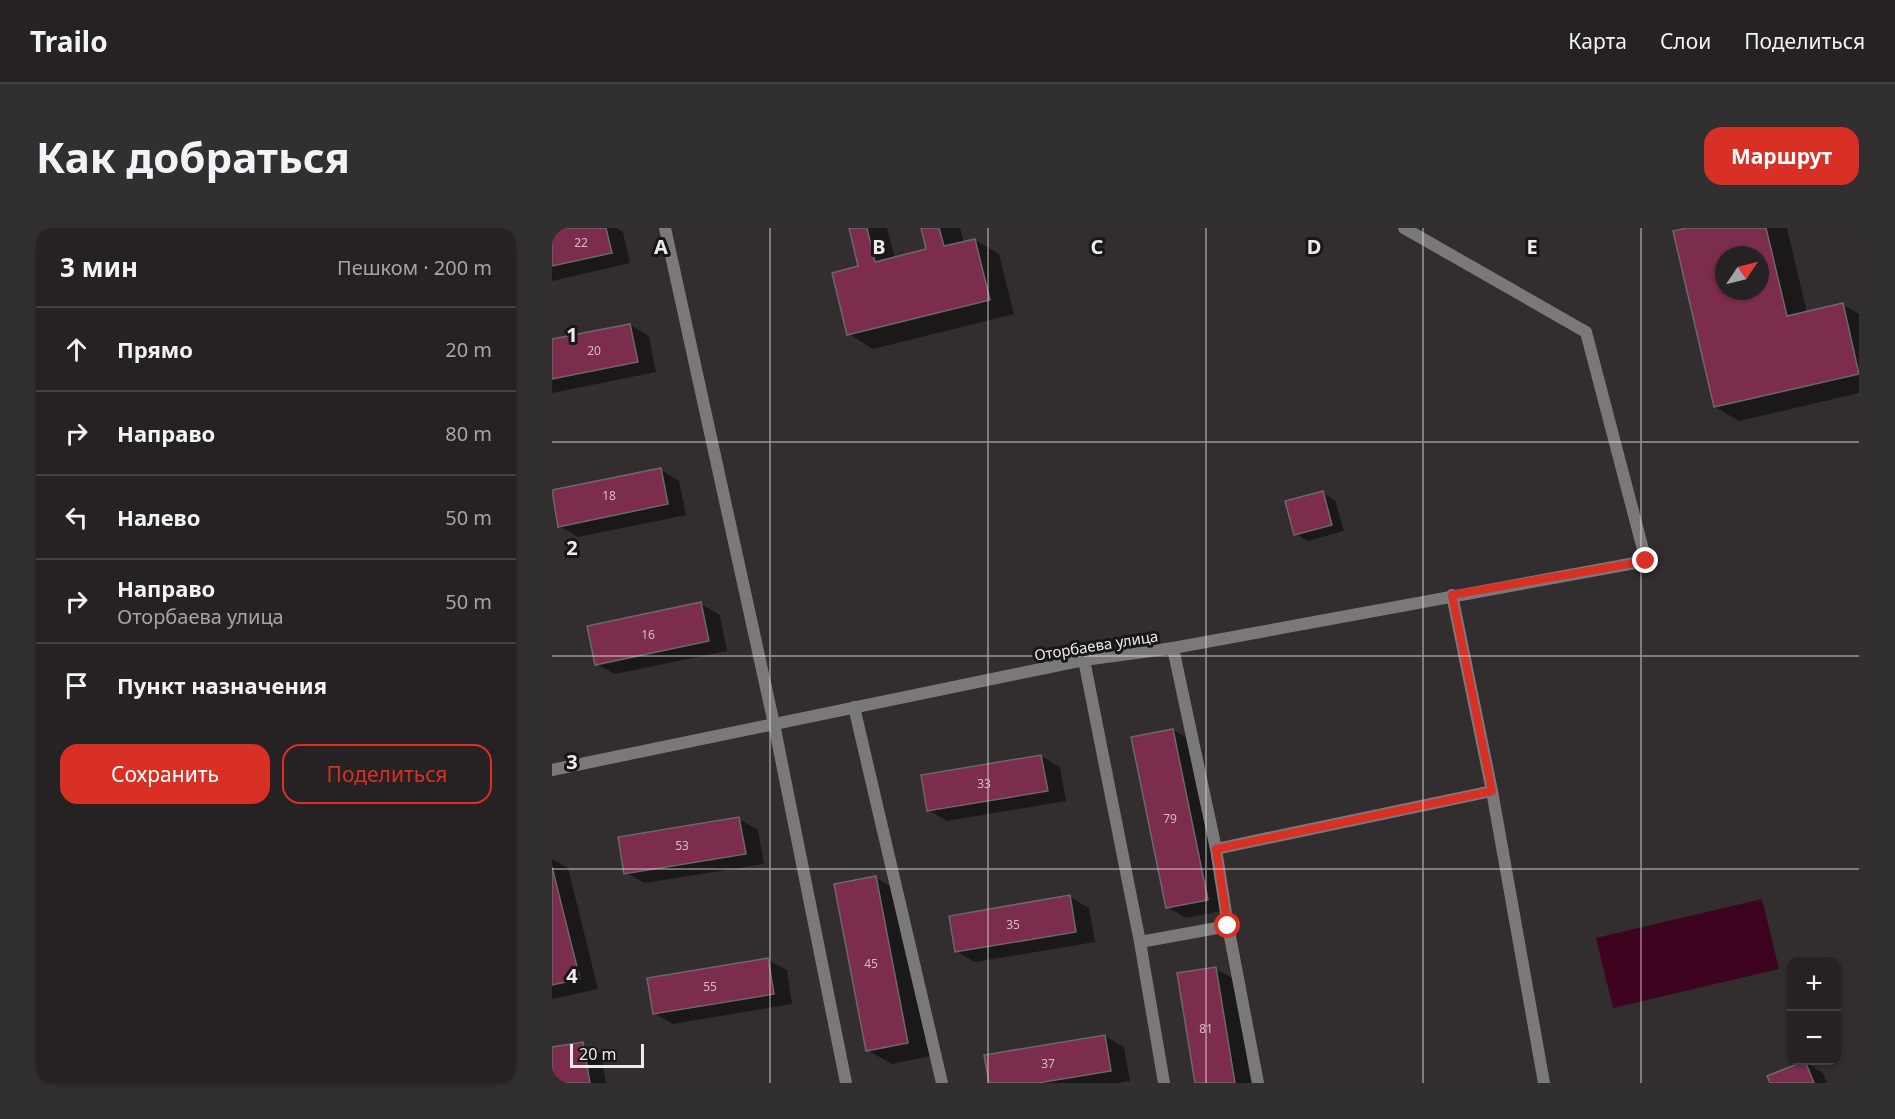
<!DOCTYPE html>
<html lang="ru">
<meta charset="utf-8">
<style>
:root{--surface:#262223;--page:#322f30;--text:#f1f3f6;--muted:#a4a4a6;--line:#423f41;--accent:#d93025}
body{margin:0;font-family:"Noto Sans",sans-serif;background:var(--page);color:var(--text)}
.controls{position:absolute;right:18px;bottom:18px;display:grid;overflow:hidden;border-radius:12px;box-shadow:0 2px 4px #0004}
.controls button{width:54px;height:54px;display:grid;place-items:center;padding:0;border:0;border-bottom:2px solid var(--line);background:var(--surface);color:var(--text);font:30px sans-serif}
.compass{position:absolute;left:1163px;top:18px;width:54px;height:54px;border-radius:50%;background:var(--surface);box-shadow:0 2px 4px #0004;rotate:55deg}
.scale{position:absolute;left:18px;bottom:15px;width:74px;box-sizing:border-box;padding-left:6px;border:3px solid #edeaeb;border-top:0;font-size:16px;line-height:21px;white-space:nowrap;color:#edeaeb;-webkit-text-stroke:4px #191617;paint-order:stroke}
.stop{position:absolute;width:18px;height:18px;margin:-14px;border:4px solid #d93025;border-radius:50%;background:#fff}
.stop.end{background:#d93025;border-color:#fff;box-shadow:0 2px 6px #0008}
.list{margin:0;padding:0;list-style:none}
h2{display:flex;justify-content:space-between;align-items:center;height:78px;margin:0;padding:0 24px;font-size:26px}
h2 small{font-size:20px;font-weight:400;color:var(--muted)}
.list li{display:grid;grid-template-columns:39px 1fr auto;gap:18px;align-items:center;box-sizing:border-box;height:84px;padding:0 24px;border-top:2px solid var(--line)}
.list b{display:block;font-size:22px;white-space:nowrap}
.list p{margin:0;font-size:20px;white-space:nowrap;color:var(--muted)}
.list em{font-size:20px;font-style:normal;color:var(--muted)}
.actions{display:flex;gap:12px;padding:18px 24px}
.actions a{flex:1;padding:14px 0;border:2px solid var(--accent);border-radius:18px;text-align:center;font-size:21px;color:var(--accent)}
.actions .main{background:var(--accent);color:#fff}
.icon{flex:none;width:33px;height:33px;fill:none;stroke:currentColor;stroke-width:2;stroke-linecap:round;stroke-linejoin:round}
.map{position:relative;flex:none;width:1307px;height:855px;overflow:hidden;border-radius:18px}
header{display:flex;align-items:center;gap:36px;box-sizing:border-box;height:84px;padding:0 30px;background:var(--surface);border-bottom:2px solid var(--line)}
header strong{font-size:28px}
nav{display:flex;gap:33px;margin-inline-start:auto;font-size:21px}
.intro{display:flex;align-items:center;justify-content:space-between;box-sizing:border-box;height:144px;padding:0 36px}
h1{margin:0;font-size:42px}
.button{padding:15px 27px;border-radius:18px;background:var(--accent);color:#fff;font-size:21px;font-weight:700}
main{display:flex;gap:36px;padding:0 36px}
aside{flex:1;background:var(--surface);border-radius:18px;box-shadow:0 2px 4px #0004}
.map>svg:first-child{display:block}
</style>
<header>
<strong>Trailo</strong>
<nav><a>Карта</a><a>Слои</a><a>Поделиться</a></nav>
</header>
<div class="intro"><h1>Как добраться</h1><a class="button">Маршрут</a></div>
<main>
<aside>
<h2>3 мин<small>Пешком · 200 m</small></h2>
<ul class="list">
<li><svg class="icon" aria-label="ahead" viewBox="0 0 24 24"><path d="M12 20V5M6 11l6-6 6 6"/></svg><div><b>Прямо</b></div><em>20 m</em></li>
<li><svg class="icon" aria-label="right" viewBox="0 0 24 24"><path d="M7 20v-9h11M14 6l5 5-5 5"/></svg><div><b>Направо</b></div><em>80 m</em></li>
<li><svg class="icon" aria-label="left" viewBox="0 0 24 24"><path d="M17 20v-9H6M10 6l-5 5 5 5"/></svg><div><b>Налево</b></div><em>50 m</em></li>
<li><svg class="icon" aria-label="right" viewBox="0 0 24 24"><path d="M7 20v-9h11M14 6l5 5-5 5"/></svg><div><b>Направо</b><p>Оторбаева улица</p></div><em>50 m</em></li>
<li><svg class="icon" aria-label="arrive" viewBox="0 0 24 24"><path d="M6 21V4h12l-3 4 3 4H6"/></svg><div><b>Пункт назначения</b></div></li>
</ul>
<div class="actions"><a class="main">Сохранить</a><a>Поделиться</a></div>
</aside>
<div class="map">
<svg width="1307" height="855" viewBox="0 0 1307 855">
<rect width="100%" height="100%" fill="#322e2f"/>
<polygon fill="#3e031f" points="1210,671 1227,741 1061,780 1044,710"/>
<g fill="#0007" fill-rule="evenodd">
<polygon points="21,0 64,0 71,4 78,35 0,53 0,5"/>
<polygon points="298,0 335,0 343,30 376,22 370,0 408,0 412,15 423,12 447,26 462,86 321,121 297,106 308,39"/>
<path d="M1142,0H1235L1255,85L1291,77L1307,86V165L1187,193L1163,179ZM1172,27H1208V63H1172Z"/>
<polygon points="78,97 97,108 104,144 0,165 0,113"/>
<polygon points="109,242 127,253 134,287 26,309 7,298 0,264"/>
<polygon points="771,265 783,272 792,303 756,313 744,306"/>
<polygon points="149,376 168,387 175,423 63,446 44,436"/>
<polygon points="621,502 640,513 674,682 634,690 615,679"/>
<polygon points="489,528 508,539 514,573 395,593 376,582"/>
<polygon points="187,591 206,602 212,636 93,655 74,645"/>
<polygon points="0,631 16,640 46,761 0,771"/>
<polygon points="324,650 348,664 379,828 340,836 315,822"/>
<polygon points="518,669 537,680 543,714 423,734 404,723"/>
<polygon points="216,732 235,742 240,776 121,796 102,785"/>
<polygon points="664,741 682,751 699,855 645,855"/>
<polygon points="553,808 572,819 578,853 565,855 438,855"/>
<polygon points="30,816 49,826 54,855 0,855 0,821"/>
<polygon points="1253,834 1271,845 1275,855 1219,855"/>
</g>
<g fill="#7c2d4e" stroke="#6c6768" stroke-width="1.5" fill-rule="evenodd">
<polygon points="14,0 54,0 60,25 0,38 0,3"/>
<polygon points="297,0 315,0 323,34 374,21 369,0 387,0 392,18 423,11 438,72 295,107 280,45 306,38"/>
<path d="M1135,0H1214L1235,88L1291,75L1307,146L1162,179L1121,3ZM1172,27H1208V63H1172Z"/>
<polygon points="78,96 86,134 0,151 0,111"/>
<polygon points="109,240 116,276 6,299 0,262"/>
<polygon points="771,263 780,297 742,307 733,273"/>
<polygon points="149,374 157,413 43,437 35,398"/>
<polygon points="621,501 656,672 614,680 579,509"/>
<polygon points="489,527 496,563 375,583 369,547"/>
<polygon points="187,589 194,626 72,646 66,609"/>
<polygon points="0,639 28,751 0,757"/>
<polygon points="324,648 356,815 314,823 282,656"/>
<polygon points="518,667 524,704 403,724 397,688"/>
<polygon points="216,730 222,766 101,786 95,750"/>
<polygon points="664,739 683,855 643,855 625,745"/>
<polygon points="553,807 559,843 486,855 437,855 432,827"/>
<polygon points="31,814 38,855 0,855 0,819"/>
<polygon points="1253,833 1262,855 1218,855 1215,848"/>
</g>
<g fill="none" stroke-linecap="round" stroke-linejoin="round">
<g stroke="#7b7879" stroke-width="12">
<polyline points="113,0 222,496"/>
<polyline points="852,0 1034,104 1094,333"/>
<polyline points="900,367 940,563 992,855"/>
<polyline points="664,621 940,563"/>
</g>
<g stroke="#7b7879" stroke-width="12">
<polyline points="621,420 664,621 676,698 706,855"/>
<polyline points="532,432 588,714 612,855"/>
<polyline points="302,479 390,855"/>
<polyline points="222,496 294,855"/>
<polyline points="0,542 532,432 621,420 1094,333"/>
<polyline points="588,714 676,698"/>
</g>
</g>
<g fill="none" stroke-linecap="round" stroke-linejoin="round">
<polyline stroke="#d93025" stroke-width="8" points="676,698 664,621 940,563 900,367 1094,333"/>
</g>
<path fill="none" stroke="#edeaeb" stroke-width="1.5" stroke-opacity="0.55" d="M218,0V855M436,0V855M654,0V855M871,0V855M1089,0V855M0,214H1307M0,428H1307M0,641H1307"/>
<g text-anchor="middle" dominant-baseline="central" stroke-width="6" stroke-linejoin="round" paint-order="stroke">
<g font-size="12" fill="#d1bbc4">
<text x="29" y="14">22</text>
<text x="42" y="122">20</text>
<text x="57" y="267">18</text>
<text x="96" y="406">16</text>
<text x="432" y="555">33</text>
<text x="618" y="590">79</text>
<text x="130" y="617">53</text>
<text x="461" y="696">35</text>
<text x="319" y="735">45</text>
<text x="158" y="758">55</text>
<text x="654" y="800">81</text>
<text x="496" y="835">37</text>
</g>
<g font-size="15" fill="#edeaeb" stroke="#191617">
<text transform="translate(544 417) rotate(-9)">Оторбаева улица</text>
</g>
</g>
<g font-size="20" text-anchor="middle" font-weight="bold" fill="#edeaeb" stroke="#191617" stroke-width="6" stroke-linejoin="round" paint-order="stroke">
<text x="109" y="26">A</text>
<text x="327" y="26">B</text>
<text x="545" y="26">C</text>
<text x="762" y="26">D</text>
<text x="980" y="26">E</text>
<text x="20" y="114">1</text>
<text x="20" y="327">2</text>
<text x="20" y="541">3</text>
<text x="20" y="755">4</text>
</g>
</svg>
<div class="controls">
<button>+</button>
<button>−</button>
</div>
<svg class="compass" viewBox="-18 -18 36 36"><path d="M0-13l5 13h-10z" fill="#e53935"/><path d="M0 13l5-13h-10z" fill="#a4a4a6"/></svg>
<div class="scale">20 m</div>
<div class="stop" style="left:676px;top:698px"></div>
<div class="stop end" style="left:1094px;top:333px"></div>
</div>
</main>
